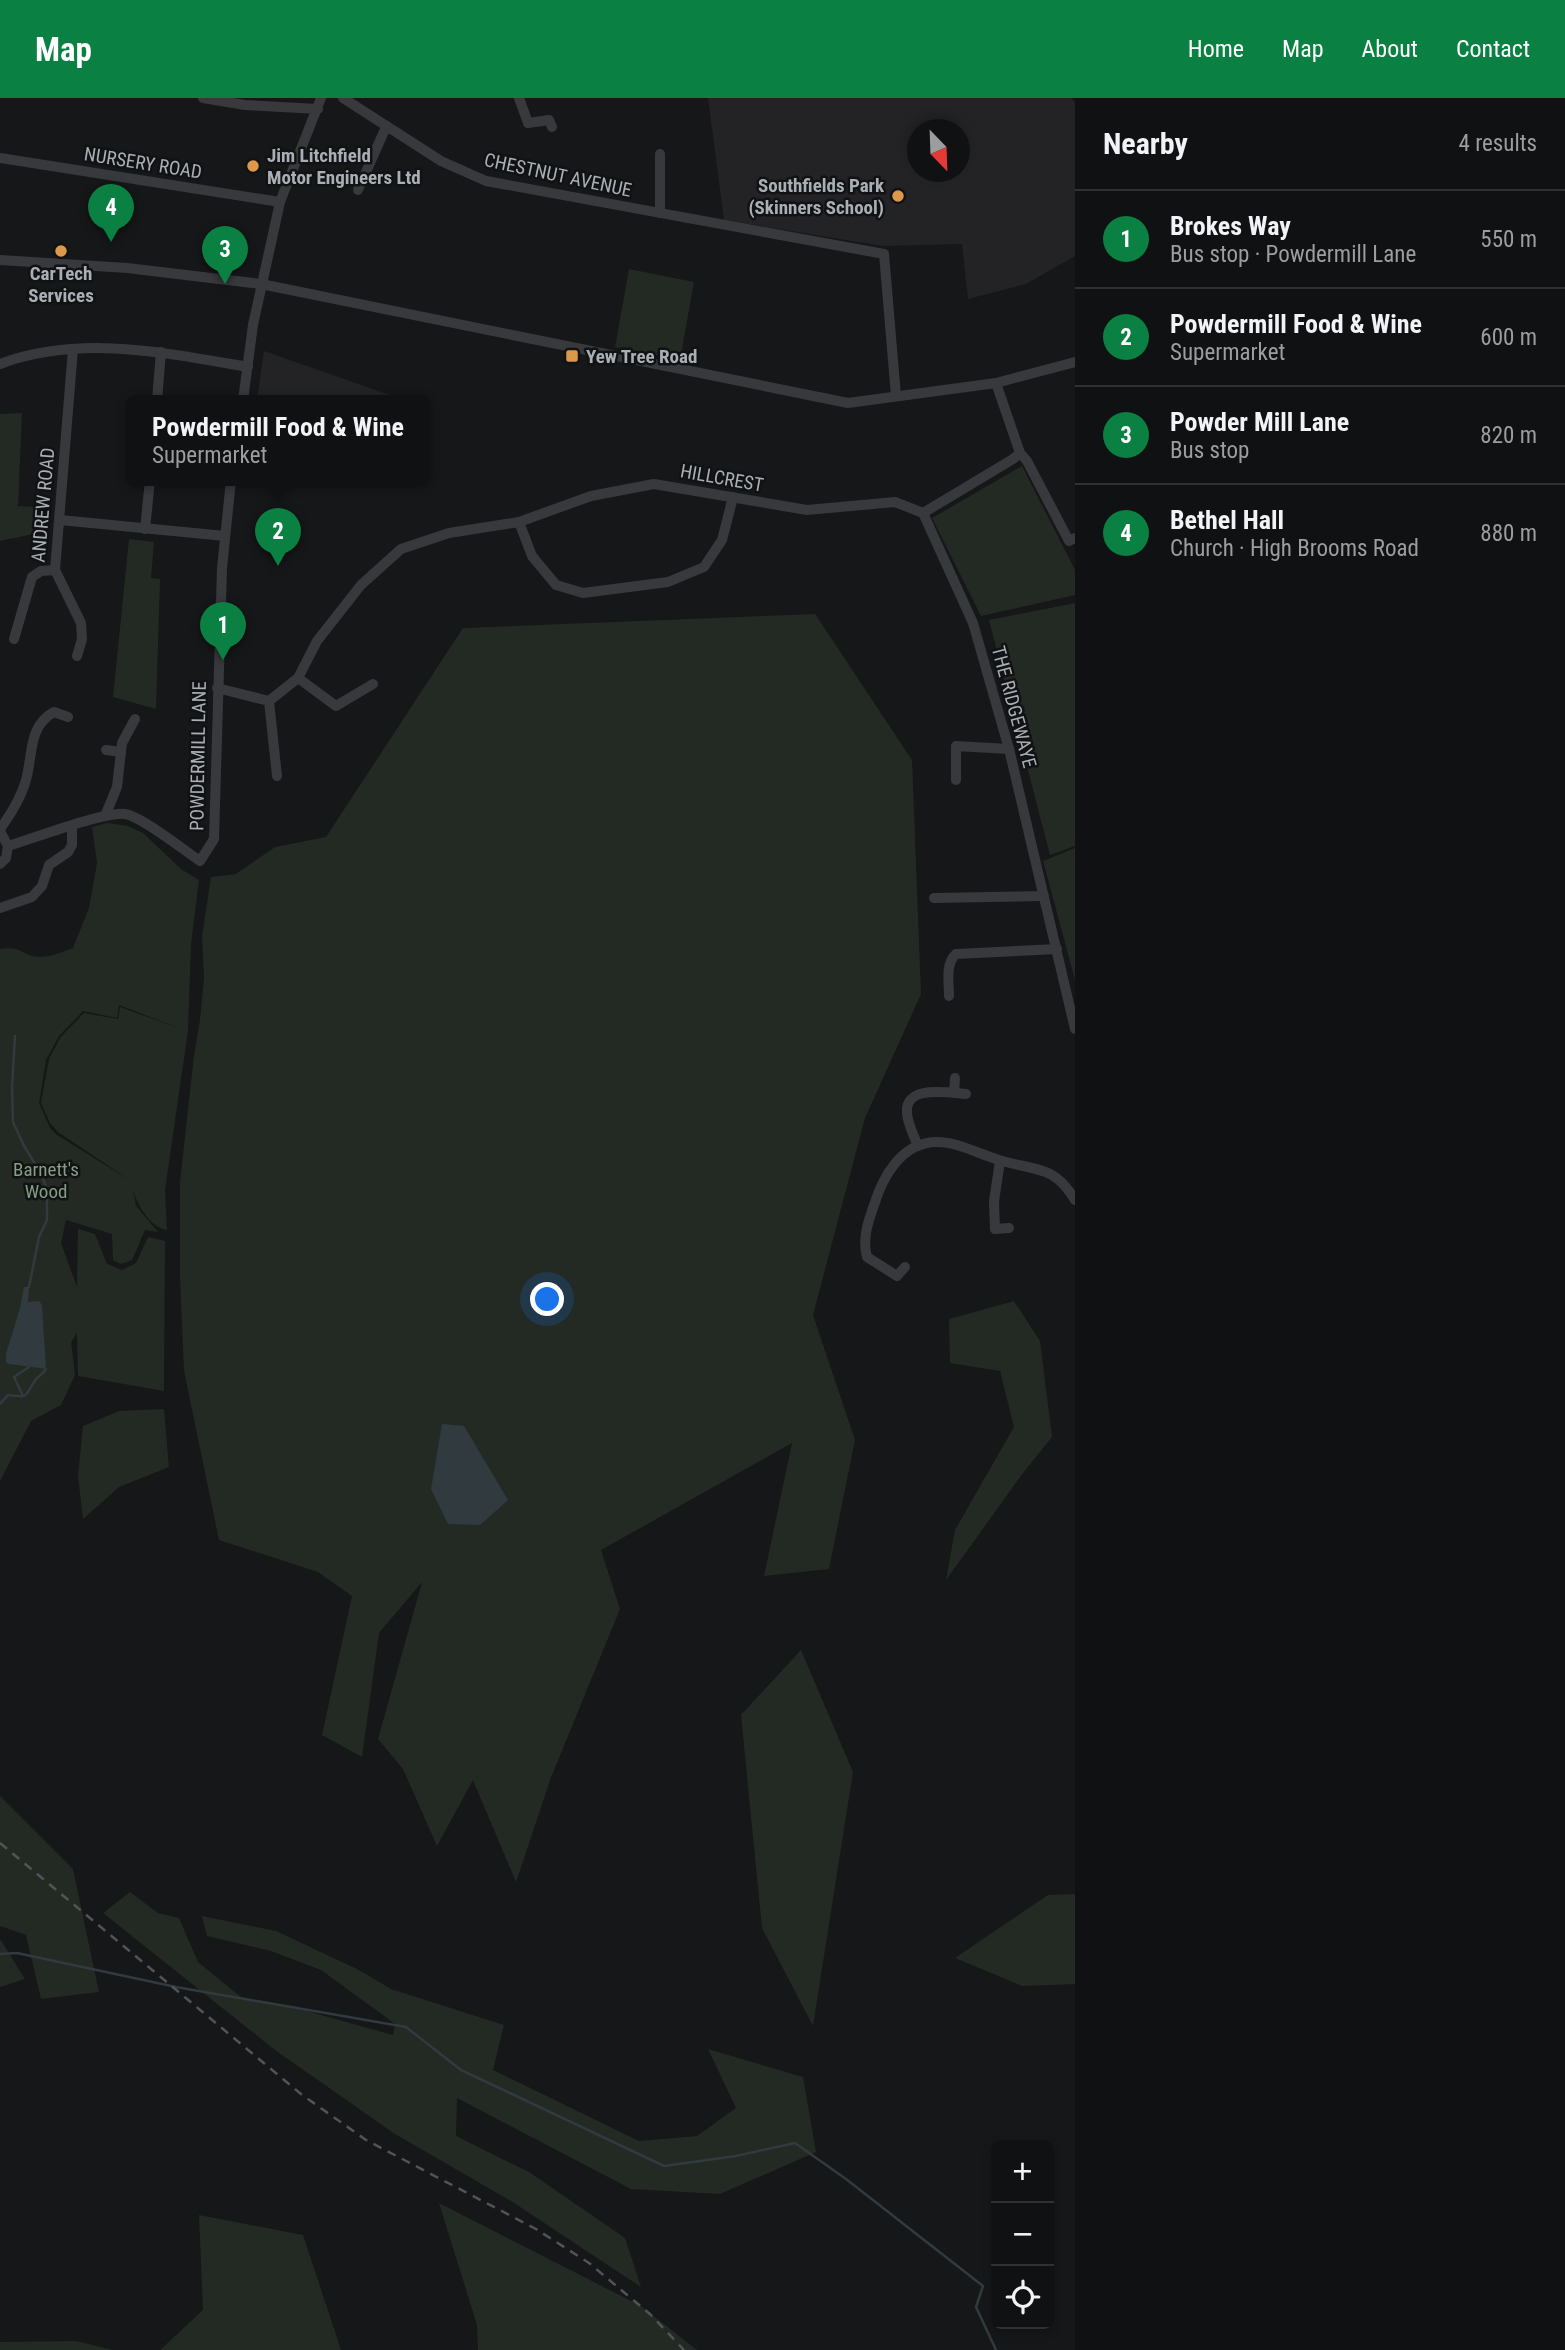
<!DOCTYPE html>
<meta charset="utf-8">
<style>
:root{--surface:#101112;--page:#1e1f20;--text:#f1f3f6;--muted:#9c9d9f;--line:#303132;--accent:#0b8043}
body{margin:0;font-family:"Roboto Condensed",sans-serif;background:var(--page);color:var(--text)}
.controls{position:absolute;right:21px;bottom:21px;display:grid;overflow:hidden;border-radius:10px;box-shadow:0 4px 10px #0003}
.controls button{width:63px;height:63px;display:grid;place-items:center;padding:0;border:0;border-bottom:2px solid var(--line);background:var(--surface);color:var(--text);font:35px sans-serif}
.compass{position:absolute;left:907px;top:21px;width:63px;height:63px;border-radius:50%;background:var(--surface);box-shadow:0 4px 10px #0003;rotate:157deg}
.you{position:absolute;left:548px;top:1202px;width:24px;height:24px;margin:-18px;border:5px solid #fff;border-radius:50%;background:#1a73e8;box-shadow:0 0 0 10px #1a73e833}
.badge{display:grid;place-items:center;width:46px;height:46px;border-radius:50%;background:var(--accent);color:#fff;font-size:23px;font-weight:700}
.pin{position:absolute;translate:-50% -58px;filter:drop-shadow(0 2px 4px #0008)}
.pin::after{content:'';position:absolute;top:37px;width:24px;height:21px;background:inherit;clip-path:polygon(0 0,100% 0,50% 100%)}
.popup{position:absolute;left:126px;top:297px;width:304px;height:91px;box-sizing:border-box;display:grid;place-content:center;border-radius:10px;background:var(--surface);filter:drop-shadow(0 2px 5px #0005);font-size:23px;white-space:nowrap;color:var(--muted)}
.popup b{font-size:26px;color:var(--text)}
.popup::after{content:'';position:absolute;left:50%;top:100%;margin-left:-14px;border:14px solid transparent;border-top-color:var(--surface)}
.list{margin:0;padding:0;list-style:none}
h2{display:flex;justify-content:space-between;align-items:center;height:91px;margin:0;padding:0 28px;font-size:30px}
h2 small{font-size:23px;font-weight:400;color:var(--muted)}
.list li{display:grid;grid-template-columns:46px 1fr auto;gap:21px;align-items:center;box-sizing:border-box;height:98px;padding:0 28px;border-top:2px solid var(--line)}
.list b{display:block;font-size:26px;white-space:nowrap}
.list p{margin:0;font-size:23px;white-space:nowrap;color:var(--muted)}
.list em{font-size:23px;font-style:normal;color:var(--muted)}
.icon{flex:none;width:38px;height:38px;fill:none;stroke:currentColor;stroke-width:2;stroke-linecap:round;stroke-linejoin:round}
.map{position:relative;flex:none;width:1075px;height:2252px;overflow:hidden}
header{display:flex;align-items:center;gap:42px;box-sizing:border-box;height:98px;padding:0 35px;background:var(--accent);color:#fff}
header strong{font-size:33px}
nav{display:flex;gap:38px;margin-inline-start:auto;font-size:24px}
main{display:flex}
aside{flex:1;background:var(--surface)}
.map>svg:first-child{display:block}
</style>
<header>
<strong>Map</strong>
<nav><a>Home</a><a>Map</a><a>About</a><a>Contact</a></nav>
</header>
<main>
<div class="map">
<svg width="1075" height="2252" viewBox="0 0 1075 2252">
<rect width="100%" height="100%" fill="#161718"/>
<g fill="#232325" fill-rule="evenodd">
<path d="M708,0H1071L1075,5V158L1026,186L968,201L962,146L883,148L724,122ZM918,32H960V74H918Z"/>
<polygon points="264,253 404,302 257,302"/>
</g>
<g fill="#232a23" fill-rule="evenodd">
<polygon points="629,171 694,184 680,262 615,249"/>
<polygon points="22,315 18,408 35,409 33,436 0,443 0,316"/>
<polygon points="1022,368 1075,472 1075,497 981,518 932,420"/>
<polygon points="129,441 154,444 151,480 160,481 156,611 113,599"/>
<polygon points="1075,505 1075,748 1050,757 989,522"/>
<polygon points="815,516 912,662 921,896 865,1020 813,1217 855,1342 829,1471 764,1478 792,1345 601,1452 620,1511 550,1682 516,1784 473,1682 437,1748 403,1671 378,1641 422,1484 379,1535 362,1659 322,1637 352,1498 318,1474 219,1442 184,1273 180,1179 180,1084 194,957 200,922 204,880 202,838 211,779 236,776 275,749 326,739 463,530"/>
<path d="M107,725L128,728L143,735L181,771L199,782L191,846L188,933L165,1092L167,1132C149,1129 138,1107 133,1092L136,1108L158,1134L145,1132L132,1162L121,1166L113,1162L112,1136L66,1122L61,1145L77,1189L78,1131L95,1136L107,1166L122,1172L136,1165L148,1139L165,1143L164,1293L78,1278L77,1235L71,1244L75,1277L61,1307L31,1323L0,1383V851C21,847 23,858 39,859C51,859 62,854 73,850L89,810L97,765L92,729ZM119,907L184,932L120,909L118,921L84,915L60,940L49,961L41,1005L50,1025L58,1034L131,1083L57,1037L50,1030L39,1005L46,962L59,938L83,913L117,920Z"/>
<polygon points="1075,750 1075,882 1043,763"/>
<polygon points="1014,1203 1040,1243 1052,1339 1023,1375 946,1482 955,1432 1014,1329 1000,1273 950,1265 949,1221"/>
<polygon points="164,1311 169,1369 119,1389 83,1421 78,1378 83,1328 119,1313"/>
<polygon points="801,1552 853,1674 813,1928 762,1830 741,1617"/>
<polygon points="0,1698 73,1771 99,1894 41,1901 26,1837 0,1828"/>
<polygon points="130,1794 158,1815 179,1820 198,1864 241,1899 296,1910 393,1937 395,1926 321,1872 271,1853 207,1838 202,1818 276,1833 359,1872 391,1891 504,1927 493,1972 639,2043 697,2038 736,2010 708,1951 803,1979 816,2054 720,2096 631,2091 457,2000 456,2038 529,2074 625,2140 641,2189 511,2103 395,2036 275,1952 103,1815"/>
<polygon points="1075,1796 1075,1886 1022,1888 955,1860 1048,1797"/>
<polygon points="0,1841 25,1881 0,1889"/>
<polygon points="439,2105 641,2208 697,2252 478,2252 477,2227"/>
<polygon points="199,2117 303,2137 341,2252 160,2252 203,2212"/>
<polygon points="76,2243 113,2252 0,2252 0,2244"/>
</g>
<g fill="#313a3f">
<polygon points="24,1189 29,1189 28,1204 39,1203 42,1207 46,1271 9,1266 6,1264 6,1256 20,1210"/>
<polygon points="442,1326 464,1328 508,1402 480,1427 448,1426 431,1391"/>
</g>
<g fill="none" stroke-linecap="round" stroke-linejoin="round">
<g stroke="#313a3f" stroke-width="2.5">
<polyline points="15,938 12,990 13,1024 24,1048 42,1077 47,1093 47,1122 39,1139 29,1189"/>
<polyline points="23,1298 14,1279 29,1269"/>
<path d="M0,1306L8,1297C27,1299 24,1301 34,1284C38,1278 43,1276 46,1271"/>
<polyline points="0,1856 17,1855 176,1889 406,1929 461,1972 664,2068 736,2058 795,2045 846,2081 983,2188 976,2209 996,2252"/>
</g>
<g stroke="#38393d" stroke-width="10">
<polyline points="203,0 245,7 318,11"/>
<polyline points="343,0 441,63 486,83 884,156 896,298"/>
<polyline points="519,0 528,25 549,22 552,29"/>
<polyline points="0,60 280,104"/>
<polyline points="358,92 386,29"/>
<polyline points="660,115 660,56"/>
<polyline points="0,162 127,170 261,186 848,305 996,285 1075,264"/>
<polyline points="73,251 55,472 81,525 82,541 77,558"/>
<path d="M0,266C80,236 166,255 248,269"/>
<polyline points="996,285 1020,355 1013,361 923,415 973,525 1009,651 1075,931"/>
<polyline points="157,302 161,254"/>
<polyline points="243,302 253,227 280,104 321,0"/>
<polyline points="1020,355 1027,363 1069,443 1075,440"/>
<polyline points="60,422 225,438"/>
<polyline points="519,424 532,458 556,487 583,495 668,484 704,469 722,442 733,399"/>
<polyline points="145,431 150,382"/>
<polyline points="14,541 32,479 41,473 55,472"/>
<polyline points="298,580 336,608 373,586"/>
<polyline points="217,590 269,603 298,580 317,543 361,487 401,451 449,435 519,424 591,398 654,386 807,412 895,404 923,415"/>
<polyline points="269,603 277,678"/>
<polyline points="106,652 121,654"/>
<polyline points="956,682 956,648 1009,651"/>
<polyline points="105,718 117,689 122,645 135,621"/>
<path d="M0,731C11,716 21,700 26,682C33,657 28,628 54,614L68,619"/>
<polyline points="0,733 8,748 6,760 0,766"/>
<path d="M8,748C32,741 106,713 125,716C141,718 185,753 200,763L214,741L222,470L231,382"/>
<polyline points="934,800 1044,798"/>
<polyline points="0,810 32,799 42,788 49,767 68,754 72,747 72,729"/>
<path d="M949,898C949,884 945,866 956,856L1057,851"/>
<polyline points="954,995 955,980"/>
<path d="M918,1048C914,1039 910,1030 908,1021C899,986 945,994 966,996"/>
<polyline points="1000,1063 994,1103 995,1131 1009,1130"/>
<path d="M905,1169L897,1178L867,1159C862,1141 868,1124 874,1107C883,1078 902,1044 937,1044C958,1044 979,1056 999,1062C1034,1073 1054,1066 1075,1102"/>
</g>
<polyline stroke="#515357" stroke-width="2.5" stroke-dasharray="9 7" stroke-linecap="butt" points="0,1745 301,1996 366,2042 536,2131 589,2165 650,2216 684,2252"/>
</g>
<g fill="#dd994a" stroke="#111213" stroke-width="2.5">
<circle cx="253" cy="68" r="7"/>
<circle cx="898" cy="98" r="7"/>
<circle cx="61" cy="153" r="7"/>
<rect x="565" y="251" width="14" height="14" rx="3.5"/>
</g>
<g text-anchor="middle" dominant-baseline="central" stroke-width="5" stroke-linejoin="round" paint-order="stroke">
<g font-size="19" font-weight="bold" fill="#aaafb6" stroke="#111213" text-anchor="start">
<text x="267" y="57">Jim Litchfield<tspan x="267" dy="22">Motor Engineers Ltd</tspan></text>
<text x="884" y="87" text-anchor="end">Southfields Park<tspan x="884" dy="22">(Skinners School)</tspan></text>
<text x="61" y="175" text-anchor="middle">CarTech<tspan x="61" dy="22">Services</tspan></text>
<text x="586" y="258">Yew Tree Road</text>
</g>
<g font-size="19" fill="#aaafb6" stroke="#111213">
<text transform="translate(143 65) rotate(9)">NURSERY ROAD</text>
<text transform="translate(558 77) rotate(12)">CHESTNUT AVENUE</text>
<text transform="translate(722 380) rotate(10)">HILLCREST</text>
<text transform="translate(43 407) rotate(-85)">ANDREW ROAD</text>
<text transform="translate(1014 609) rotate(75)">THE RIDGEWAYE</text>
<text transform="translate(198 658) rotate(-89)">POWDERMILL LANE</text>
</g>
<g font-size="19" fill="#859f83" stroke="#111213">
<text x="46" y="1071">Barnett's<tspan x="46" dy="22">Wood</tspan></text>
</g>
</g>
</svg>
<div class="controls">
<button>+</button>
<button>−</button>
<button><svg class="icon" aria-label="locate" viewBox="0 0 24 24"><circle cx="12" cy="12" r="6"/><path d="M12 2v4M12 18v4M2 12h4M18 12h4"/></svg></button>
</div>
<svg class="compass" viewBox="-18 -18 36 36"><path d="M0-13l5 13h-10z" fill="#e53935"/><path d="M0 13l5-13h-10z" fill="#9c9d9f"/></svg>
<div class="you"></div>
<div class="pin badge" style="left:223px;top:562px">1</div>
<div class="pin badge" style="left:278px;top:468px">2</div>
<div class="popup"><b>Powdermill Food &amp; Wine</b>Supermarket</div>
<div class="pin badge" style="left:225px;top:186px">3</div>
<div class="pin badge" style="left:111px;top:144px">4</div>
</div>
<aside>
<h2>Nearby<small>4 results</small></h2>
<ul class="list">
<li><span class="badge">1</span><div><b>Brokes Way</b><p>Bus stop · Powdermill Lane</p></div><em>550 m</em></li>
<li><span class="badge">2</span><div><b>Powdermill Food &amp; Wine</b><p>Supermarket</p></div><em>600 m</em></li>
<li><span class="badge">3</span><div><b>Powder Mill Lane</b><p>Bus stop</p></div><em>820 m</em></li>
<li><span class="badge">4</span><div><b>Bethel Hall</b><p>Church · High Brooms Road</p></div><em>880 m</em></li>
</ul>
</aside>
</main>
